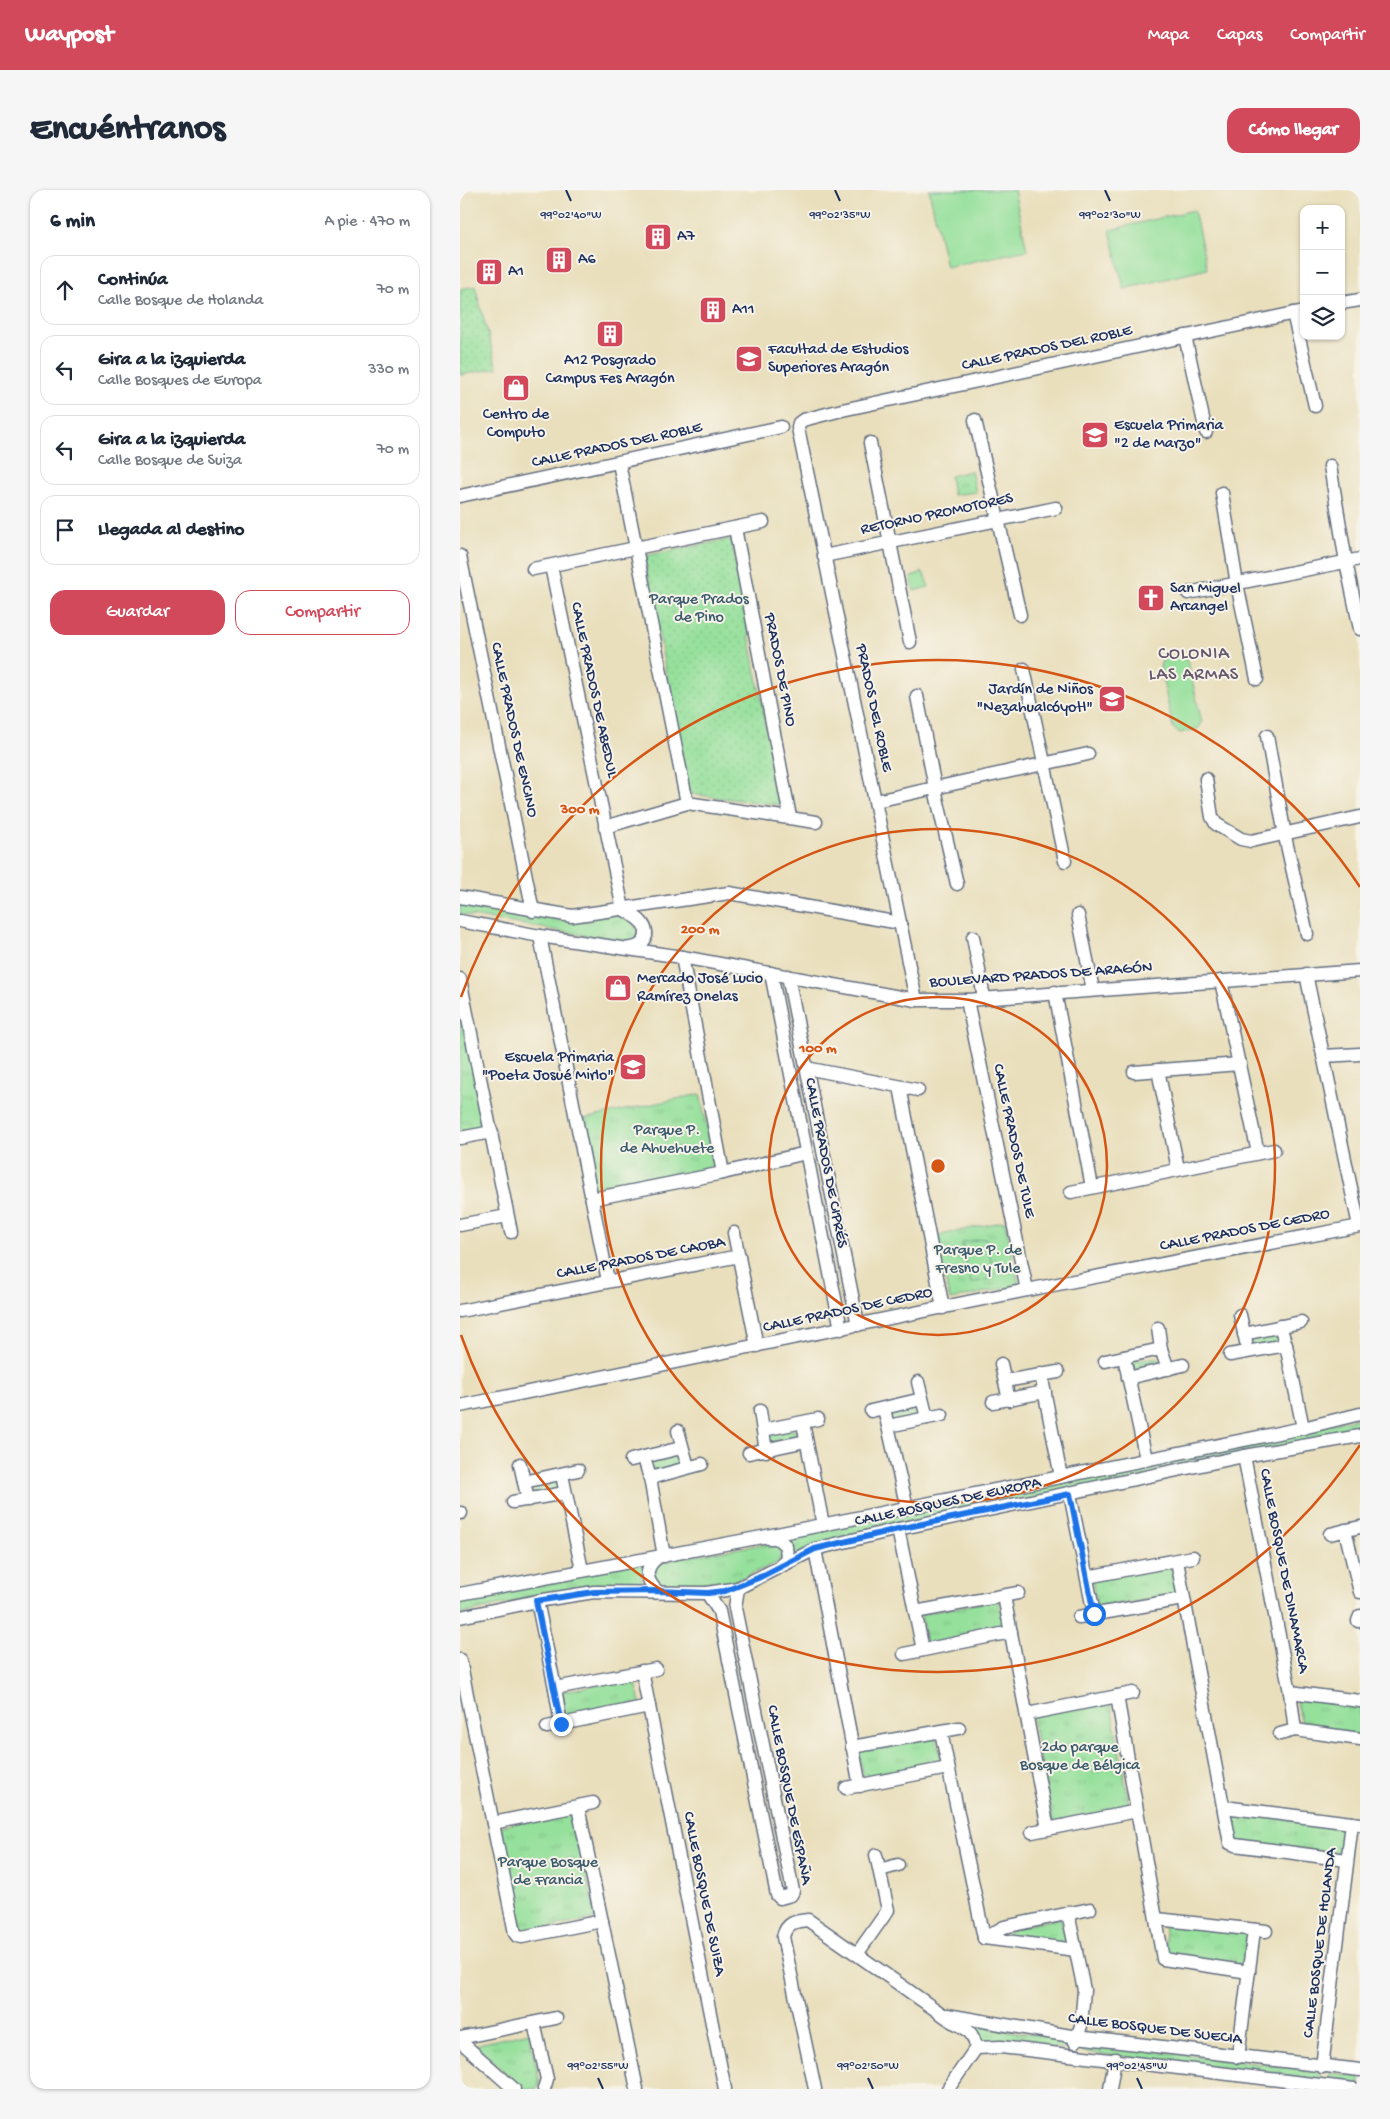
<!DOCTYPE html>
<html lang="es">
<meta charset="utf-8">
<style>
:root{--surface:#fff;--page:#f6f6f7;--text:#1f2937;--muted:#747a83;--line:#e0e1e3;--accent:#d1495b}
body{margin:0;font-family:"Gochi Hand",sans-serif;background:var(--page);color:var(--text)}
.controls{position:absolute;right:15px;top:15px;display:grid;overflow:hidden;border-radius:10px;box-shadow:0 1px 4px #0004}
.controls button{width:45px;height:45px;display:grid;place-items:center;padding:0;border:0;border-bottom:1px solid var(--line);background:var(--surface);color:var(--text);font:25px sans-serif}
.stop{position:absolute;width:15px;height:15px;margin:-11px;border:4px solid #1a73e8;border-radius:50%;background:#fff}
.stop.end{background:#1a73e8;border-color:#fff;box-shadow:0 1px 5px #0008}
.list{margin:0;padding:0;list-style:none}
h2{display:flex;justify-content:space-between;align-items:center;height:65px;margin:0;padding:0 20px;font-size:21px}
h2 small{font-size:16px;font-weight:400;color:var(--muted)}
.list li{display:grid;grid-template-columns:32px 1fr auto;gap:15px;align-items:center;box-sizing:border-box;height:70px;margin:0 10px 10px;padding:0 10px;border:1px solid var(--line);border-radius:15px}
.list b{display:block;font-size:19px;white-space:nowrap}
.list p{margin:0;font-size:16px;white-space:nowrap;color:var(--muted)}
.list em{font-size:16px;font-style:normal;color:var(--muted)}
.actions{display:flex;gap:10px;padding:15px 20px}
.actions a{flex:1;padding:11px 0;border:1px solid var(--accent);border-radius:15px;text-align:center;font-size:18px;color:var(--accent)}
.actions .main{background:var(--accent);color:#fff}
.icon{flex:none;width:28px;height:28px;fill:none;stroke:currentColor;stroke-width:2;stroke-linecap:round;stroke-linejoin:round}
.map{position:relative;flex:none;width:900px;height:1899px;overflow:hidden;border-radius:15px}
header{display:flex;align-items:center;gap:30px;box-sizing:border-box;height:70px;padding:0 25px;background:var(--accent);color:#fff}
header strong{font-size:24px}
nav{display:flex;gap:28px;margin-inline-start:auto;font-size:18px}
.intro{display:flex;align-items:center;justify-content:space-between;box-sizing:border-box;height:120px;padding:0 30px}
h1{margin:0;font-size:35px}
.button{padding:12px 22px;border-radius:15px;background:var(--accent);color:#fff;font-size:18px;font-weight:700}
main{display:flex;gap:30px;padding:0 30px}
aside{flex:1;background:var(--surface);border-radius:15px;box-shadow:0 1px 4px #0004}
.map>svg:first-child{display:block}
</style>
<header>
<strong>Waypost</strong>
<nav><a>Mapa</a><a>Capas</a><a>Compartir</a></nav>
</header>
<div class="intro"><h1>Encuéntranos</h1><a class="button">Cómo llegar</a></div>
<main>
<aside>
<h2>6 min<small>A pie · 470 m</small></h2>
<ul class="list">
<li><svg class="icon" aria-label="ahead" viewBox="0 0 24 24"><path d="M12 20V5M6 11l6-6 6 6"/></svg><div><b>Continúa</b><p>Calle Bosque de Holanda</p></div><em>70 m</em></li>
<li><svg class="icon" aria-label="left" viewBox="0 0 24 24"><path d="M17 20v-9H6M10 6l-5 5 5 5"/></svg><div><b>Gira a la izquierda</b><p>Calle Bosques de Europa</p></div><em>330 m</em></li>
<li><svg class="icon" aria-label="left" viewBox="0 0 24 24"><path d="M17 20v-9H6M10 6l-5 5 5 5"/></svg><div><b>Gira a la izquierda</b><p>Calle Bosque de Suiza</p></div><em>70 m</em></li>
<li><svg class="icon" aria-label="arrive" viewBox="0 0 24 24"><path d="M6 21V4h12l-3 4 3 4H6"/></svg><div><b>Llegada al destino</b></div></li>
</ul>
<div class="actions"><a class="main">Guardar</a><a>Compartir</a></div>
</aside>
<div class="map">
<svg width="900" height="1899" viewBox="0 0 900 1899">
<defs>
<pattern id="grass-tufts" width="24" height="20" patternUnits="userSpaceOnUse" patternTransform="scale(1.25)"><rect width="24" height="20" fill="#95e09b"/><path d="M3 7l-1-3M5 7V3M7 7l1-3M15 17l-1-3M17 17v-4M19 17l1-3" fill="none" stroke="#80c088"/></pattern>
<pattern id="garden-dots" width="8" height="8" patternUnits="userSpaceOnUse" patternTransform="scale(1.25)"><rect width="8" height="8" fill="#95e09b"/><path d="M2 2h.1M6 6h.1" fill="none" stroke="#80c088" stroke-width="1.8" stroke-linecap="round"/></pattern>
</defs>
<rect width="100%" height="100%" fill="#f7f3e8"/>
<filter id="ink" filterUnits="userSpaceOnUse"><feTurbulence type="fractalNoise" baseFrequency=".02" numOctaves="2"/><feDisplacementMap in="SourceGraphic" scale="10" xChannelSelector="R" yChannelSelector="G"/><feConvolveMatrix kernelMatrix="1 2 1 2 8 2 1 2 1" color-interpolation-filters="sRGB"/></filter>
<filter id="wash" filterUnits="userSpaceOnUse"><feTurbulence type="fractalNoise" baseFrequency=".0096" numOctaves="4" result="noise"/><feDisplacementMap in="SourceGraphic" scale="20" xChannelSelector="R" yChannelSelector="G"/><feGaussianBlur stdDeviation="1.12" result="paint"/><feColorMatrix in="noise" values="0 0 0 0 0 0 0 0 0 0 0 0 0 0 0 0 0 1.4 0 .05"/><feComposite in="paint" operator="in"/></filter>
<g filter="url(#wash)">
<rect width="100%" height="100%" fill="#e9dfbc"/>
<g fill="url(#grass-tufts)" stroke="#58887c">
<polygon points="511,281 516,302 493,305 490,286"/>
<polygon points="463,382 469,397 454,401 451,387"/>
<path d="M0,713L163,726C170,729 179,739 179,747L169,753L0,724Z"/>
<polygon points="0,823 25,937 0,942"/>
<polygon points="240,904 255,977 251,980 139,1002 134,999 123,929"/>
<polygon points="545,1031 559,1095 490,1110 476,1046"/>
<polygon points="900,1228 900,1240 889,1242 334,1365 325,1345"/>
<polygon points="317,1352 321,1360 322,1366 317,1373 264,1395 201,1396 193,1391 193,1383 199,1374 218,1368"/>
<path d="M187,1370L181,1389L186,1396C124,1392 60,1412 0,1424V1408Z"/>
<polygon points="692,1377 712,1379 716,1405 637,1418 632,1388"/>
<polygon points="538,1410 544,1439 466,1455 461,1424"/>
<polygon points="175,1487 180,1513 104,1526 100,1502"/>
<polygon points="835,1506 900,1516 900,1545 843,1537"/>
<polygon points="650,1510 670,1619 593,1633 572,1526"/>
<polygon points="476,1545 482,1572 404,1588 398,1559"/>
<polygon points="114,1622 136,1729 63,1742 41,1636"/>
<polygon points="771,1622 888,1637 885,1663 780,1654 772,1646"/>
<polygon points="601,1728 607,1754 545,1746 554,1738"/>
<polygon points="704,1734 787,1743 783,1775 707,1766"/>
<polygon points="510,1833 532,1839 606,1848 609,1851 608,1859 520,1853"/>
<polygon points="69,1842 80,1894 77,1899 63,1899 15,1855"/>
<polygon points="621,1852 858,1881 862,1888 860,1890 624,1862 620,1859"/>
<polygon points="870,1883 900,1886 900,1896 870,1893 867,1891"/>
</g>
<g fill="url(#garden-dots)" stroke="#58887c">
<polygon points="15,96 37,178 0,185 0,99"/>
<polygon points="271,349 321,615 229,604 184,366"/>
<polygon points="818,1139 821,1153 792,1158 789,1146"/>
<polygon points="698,1168 699,1177 672,1184 669,1171"/>
<polygon points="458,1216 460,1219 457,1226 432,1232 432,1223"/>
<polygon points="331,1240 341,1241 340,1250 310,1254 308,1246 317,1241"/>
<polygon points="219,1265 222,1276 193,1282 189,1269"/>
<polygon points="98,1289 100,1301 72,1306 72,1295"/>
</g>
<g fill="#95e09b" stroke="#58887c">
<polygon points="469,0 554,0 567,60 486,77"/>
<polygon points="734,20 747,79 664,99 650,40"/>
<polygon points="721,465 727,468 742,533 738,539 720,543 713,538 700,476 703,469"/>
<polygon points="526,1048 534,1088 511,1093 502,1053"/>
</g>
</g>
<g filter="url(#ink)">
<g fill="none" stroke-linecap="round" stroke-linejoin="round">
<g stroke="#636d7f" stroke-width="15">
<g id="minor">
<polyline points="881,113 900,110"/>
<polyline points="833,123 855,216"/>
<polyline points="725,146 746,242"/>
<polyline points="515,230 560,425"/>
<polyline points="410,253 450,452"/>
<polyline points="159,273 227,613"/>
<polyline points="870,276 886,372 900,439"/>
<polyline points="762,303 777,394 797,489"/>
<polyline points="0,306 321,237"/>
<polyline points="275,338 330,627"/>
<polyline points="0,366 73,721"/>
<polyline points="364,366 596,318"/>
<polyline points="91,376 163,719"/>
<polyline points="73,379 303,332"/>
<polyline points="728,403 900,369"/>
<polyline points="564,479 605,671"/>
<polyline points="457,506 477,608 497,694"/>
<polyline points="807,546 826,651 847,744"/>
<polyline points="746,589 752,627 756,634 781,649 791,651 900,627"/>
<polyline points="416,611 628,564"/>
<polyline points="145,637 227,613 356,632"/>
<polyline points="0,707 112,726 269,703 440,733"/>
<path d="M163,719C170,723 177,727 182,733C191,745 184,757 170,758"/>
<polyline points="618,725 633,800"/>
<polyline points="0,731 80,746 222,767 456,810 507,810 900,781"/>
<polyline points="80,746 148,1091"/>
<polyline points="513,747 524,808"/>
<polyline points="222,767 263,983"/>
<polyline points="311,783 381,1139"/>
<polyline points="846,784 899,1036"/>
<polyline points="328,786 398,1135"/>
<polyline points="0,789 51,1042"/>
<polyline points="761,791 798,963"/>
<polyline points="595,802 632,997"/>
<polyline points="456,810 338,238 339,233 343,230 382,220 844,121"/>
<polyline points="507,810 567,1100"/>
<polyline points="863,866 900,864"/>
<polyline points="346,878 458,900"/>
<polyline points="698,880 718,979"/>
<polyline points="674,882 780,874"/>
<polyline points="440,897 483,1118"/>
<polyline points="0,948 32,942"/>
<polyline points="611,1002 814,960"/>
<polyline points="132,1009 263,983 346,963"/>
<polyline points="0,1035 47,1026"/>
<polyline points="274,1043 297,1156"/>
<polyline points="0,1121 279,1066"/>
<polyline points="780,1125 786,1152"/>
<polyline points="820,1136 826,1155 843,1238"/>
<polyline points="698,1138 701,1159 708,1179"/>
<polyline points="784,1144 841,1132"/>
<polyline points="770,1165 826,1155"/>
<polyline points="664,1167 686,1269"/>
<polyline points="645,1171 701,1159"/>
<polyline points="541,1174 549,1210"/>
<polyline points="581,1184 601,1287"/>
<polyline points="668,1188 723,1175"/>
<polyline points="545,1191 598,1182"/>
<polyline points="458,1192 467,1228"/>
<polyline points="533,1212 585,1202"/>
<polyline points="0,1216 567,1100 900,1036"/>
<polyline points="424,1219 447,1318"/>
<polyline points="300,1221 306,1261"/>
<polyline points="411,1221 462,1209"/>
<polyline points="343,1233 363,1335"/>
<polyline points="428,1236 482,1225"/>
<polyline points="303,1240 358,1229"/>
<polyline points="218,1241 228,1277"/>
<polyline points="289,1263 346,1251"/>
<polyline points="784,1266 830,1502 835,1540"/>
<polyline points="184,1268 190,1288 204,1366"/>
<polyline points="171,1270 221,1258"/>
<polyline points="60,1274 68,1310"/>
<polyline points="102,1285 122,1380"/>
<polyline points="190,1288 242,1274"/>
<polyline points="64,1292 118,1280"/>
<polyline points="610,1304 634,1424"/>
<polyline points="53,1312 105,1303"/>
<polyline points="0,1323 1,1323"/>
<polyline points="438,1339 463,1460"/>
<polyline points="885,1340 900,1402"/>
<polyline points="870,1344 900,1337"/>
<polyline points="308,1348 317,1348 326,1356 327,1368 319,1377"/>
<polyline points="355,1359 400,1596"/>
<polyline points="717,1371 770,1653 775,1655 886,1670"/>
<polyline points="627,1387 733,1367"/>
<path d="M197,1401C185,1389 184,1378 198,1367"/>
<polyline points="247,1403 259,1421 317,1705 320,1708 331,1705 333,1701 275,1418 278,1398"/>
<polyline points="0,1404 302,1347 843,1238 900,1224"/>
<polyline points="544,1406 588,1639"/>
<polyline points="77,1411 95,1498 101,1534"/>
<polyline points="455,1422 558,1403"/>
<polyline points="0,1427 77,1411 134,1402 247,1403 278,1398 355,1359 438,1339 784,1266 900,1246"/>
<polyline points="619,1427 723,1409"/>
<polyline points="898,1431 900,1426"/>
<polyline points="444,1464 551,1442"/>
<polyline points="0,1470 55,1743 57,1746 62,1747 142,1731"/>
<polyline points="182,1481 265,1899"/>
<polyline points="95,1498 196,1479"/>
<polyline points="830,1502 900,1511"/>
<polyline points="657,1506 703,1769 789,1782"/>
<polyline points="567,1524 673,1503"/>
<polyline points="87,1537 189,1516"/>
<polyline points="481,1542 524,1748"/>
<polyline points="820,1544 835,1540 900,1549"/>
<polyline points="392,1557 499,1538"/>
<polyline points="386,1598 488,1578"/>
<polyline points="118,1617 177,1899"/>
<polyline points="764,1617 900,1634"/>
<polyline points="33,1633 133,1613"/>
<polyline points="572,1642 677,1621"/>
<polyline points="420,1680 438,1675"/>
<polyline points="608,1723 624,1800 621,1836 615,1852"/>
<polyline points="697,1729 806,1741"/>
<polyline points="524,1748 544,1737 630,1719"/>
<polyline points="524,1748 616,1760"/>
<polyline points="397,1764 428,1720 416,1665"/>
<polyline points="487,1825 617,1847 900,1880"/>
<polyline points="74,1833 87,1889 84,1899"/>
<polyline points="0,1848 96,1828"/>
<polyline points="0,1851 54,1899"/>
<polyline points="516,1858 541,1857 894,1899"/>
<polyline points="778,1867 794,1740"/>
<polyline points="862,1877 892,1633"/>
<path d="M355,1899L323,1747C326,1733 335,1731 348,1730L493,1832C507,1838 514,1843 516,1858"/>
<polyline points="488,1899 516,1858"/>
<polyline points="650,1899 655,1869"/>
</g>
</g>
<use href="#minor" stroke="#fff" stroke-width="12"/>
</g>
</g>
<g fill="none" stroke-linecap="round" stroke-linejoin="round" filter="url(#ink)">
<polyline stroke="#1a73e8" stroke-width="6" points="101,1534 76,1411 134,1402 197,1401 248,1403 265,1401 298,1388 355,1359 438,1339 610,1304 634,1424"/>
</g>
<path fill="none" stroke="#1b2f5e" stroke-width="2" d="M106,0L111,11M375,0L380,11M645,0L650,11M138,1888L143,1899M408,1888L413,1899M677,1888L682,1899"/>
<g fill="none" stroke="#d45514" stroke-width="2.5">
<circle cx="478" cy="976" r="169"/>
<circle cx="478" cy="976" r="337"/>
<path d="M900 1255A506 506 0 0 1 1 1145M1 807A506 506 0 0 1 900 697"/>
</g>
<defs>
<g id="building-square" transform="scale(1.4375)"><rect x="-9" y="-9" width="18" height="18" rx="4" fill="#d1495b" stroke="#f7f3e8"/><path d="M-4-6H4V6H1V3H-1V6H-4ZM-2.5-4.3h1.7v1.8h-1.7ZM.8-4.3h1.7v1.8H.8ZM-2.5-1h1.7V.8h-1.7ZM.8-1h1.7V.8H.8Z" fill="#fff"/></g>
<g id="school-square" transform="scale(1.4375)"><rect x="-9" y="-9" width="18" height="18" rx="4" fill="#d1495b" stroke="#f7f3e8"/><path d="M0-5L7-2L0 1L-7-2ZM-4 1L0 2.5L4 1V4Q0 6-4 4Z" fill="#fff"/></g>
<g id="shop-square" transform="scale(1.4375)"><rect x="-9" y="-9" width="18" height="18" rx="4" fill="#d1495b" stroke="#f7f3e8"/><path d="M-5-2.5h2.3a2.7 3.5 0 0 1 5.4 0H5L5.5 6h-11ZM-1.5-2.5h3a1.5 2.3 0 0 0-3 0Z" fill="#fff"/></g>
<g id="church-square" transform="scale(1.4375)"><rect x="-9" y="-9" width="18" height="18" rx="4" fill="#d1495b" stroke="#f7f3e8"/><path d="M-1.2-6h2.4v3.5h3.3v2.4h-3.3V6h-2.4V-.1h-3.3v-2.4h3.3Z" fill="#fff"/></g>
</defs>
<g fill-rule="evenodd">
<use href="#building-square" x="198" y="47"/>
<use href="#building-square" x="99" y="70"/>
<use href="#building-square" x="29" y="82"/>
<use href="#building-square" x="253" y="120"/>
<use href="#building-square" x="150" y="144"/>
<use href="#school-square" x="289" y="169"/>
<use href="#shop-square" x="56" y="198"/>
<use href="#school-square" x="635" y="245"/>
<use href="#church-square" x="691" y="408"/>
<use href="#school-square" x="652" y="509"/>
<use href="#shop-square" x="158" y="798"/>
<use href="#school-square" x="173" y="877"/>
</g>
<g text-anchor="middle" dominant-baseline="central" stroke-width="4" stroke-linejoin="round" paint-order="stroke">
<g font-size="16" fill="#1b2f5e" stroke="#f7f3e8" text-anchor="start">
<text x="217" y="47">A7</text>
<text x="118" y="70">A6</text>
<text x="48" y="82">A1</text>
<text x="272" y="120">A11</text>
<text x="308" y="160">Facultad de Estudios<tspan x="308" dy="18">Superiores Aragón</tspan></text>
<text x="150" y="171" text-anchor="middle">A12 Posgrado<tspan x="150" dy="18">Campus Fes Aragón</tspan></text>
<text x="56" y="225" text-anchor="middle">Centro de<tspan x="56" dy="18">Computo</tspan></text>
<text x="654" y="236">Escuela Primaria<tspan x="654" dy="18">"2 de Marzo"</tspan></text>
<text x="710" y="399">San Miguel<tspan x="710" dy="18">Arcangel</tspan></text>
<text x="633" y="500" text-anchor="end">Jardín de Niños<tspan x="633" dy="18">"Nezahualcóyotl"</tspan></text>
<text x="177" y="789">Mercado José Lucio<tspan x="177" dy="18">Ramírez Onelas</tspan></text>
<text x="154" y="868" text-anchor="end">Escuela Primaria<tspan x="154" dy="18">"Poeta Josué Mirlo"</tspan></text>
</g>
<g font-size="16" fill="#1b2f5e" stroke="#f7f3e8">
<text transform="translate(587 159) rotate(-12)">CALLE PRADOS DEL ROBLE</text>
<text transform="translate(157 256) rotate(-12)">CALLE PRADOS DEL ROBLE</text>
<text transform="translate(477 325) rotate(-12)">RETORNO PROMOTORES</text>
<text transform="translate(319 480) rotate(79)">PRADOS DE PINO</text>
<text transform="translate(133 500) rotate(78)">CALLE PRADOS DE ABEDUL</text>
<text transform="translate(413 518) rotate(78)">PRADOS DEL ROBLE</text>
<text transform="translate(53 540) rotate(78)">CALLE PRADOS DE ENCINO</text>
<text transform="translate(581 786) rotate(-4)">BOULEVARD PRADOS DE ARAGÓN</text>
<text transform="translate(553 951) rotate(78)">CALLE PRADOS DE TULE</text>
<text transform="translate(365 973) rotate(79)">CALLE PRADOS DE CIPRÉS</text>
<text transform="translate(785 1041) rotate(-11)">CALLE PRADOS DE CEDRO</text>
<text transform="translate(181 1069) rotate(-11)">CALLE PRADOS DE CAOBA</text>
<text transform="translate(388 1121) rotate(-12)">CALLE PRADOS DE CEDRO</text>
<text transform="translate(488 1313) rotate(-12)">CALLE BOSQUES DE EUROPA</text>
<text transform="translate(823 1381) rotate(79)">CALLE BOSQUE DE DINAMARCA</text>
<text transform="translate(328 1605) rotate(79)">CALLE BOSQUE DE ESPAÑA</text>
<text transform="translate(243 1704) rotate(79)">CALLE BOSQUE DE SUIZA</text>
<text transform="translate(861 1753) rotate(-83)">CALLE BOSQUE DE HOLANDA</text>
<text transform="translate(695 1840) rotate(7)">CALLE BOSQUE DE SUECIA</text>
</g>
<g font-size="16" fill="#3a5b6d" stroke="#f7f3e8">
<text x="239" y="410">Parque Prados<tspan x="239" dy="18">de Pino</tspan></text>
<text x="207" y="941">Parque P.<tspan x="207" dy="18">de Ahuehuete</tspan></text>
<text x="518" y="1061">Parque P. de<tspan x="518" dy="18">Fresno y Tule</tspan></text>
<text x="620" y="1558">2do parque<tspan x="620" dy="18">Bosque de Bélgica</tspan></text>
<text x="88" y="1673">Parque Bosque<tspan x="88" dy="18">de Francia</tspan></text>
</g>
<g font-size="18" letter-spacing="1" fill="#65596d" stroke="#f7f3e8">
<text x="734" y="464">COLONIA<tspan x="734" dy="21">LAS ARMAS</tspan></text>
</g>
</g>
<g font-size="12" text-anchor="middle" fill="#1b2f5e" stroke="#f7f3e8" stroke-width="4" stroke-linejoin="round" paint-order="stroke">
<text x="111" y="28">99°02'40"W</text>
<text x="380" y="28">99°02'35"W</text>
<text x="650" y="28">99°02'30"W</text>
<text x="138" y="1879">99°02'55"W</text>
<text x="408" y="1879">99°02'50"W</text>
<text x="677" y="1879">99°02'45"W</text>
</g>
<circle cx="478" cy="976" r="8" fill="#d45514" stroke="#f7f3e8" stroke-width="2.5"/>
<g font-size="15" text-anchor="middle" font-weight="bold" fill="#d45514" stroke="#f7f3e8" stroke-width="4" stroke-linejoin="round" paint-order="stroke">
<text x="120" y="623">300 m</text>
<text x="240" y="743">200 m</text>
<text x="358" y="862">100 m</text>
</g>
</svg>
<div class="controls">
<button>+</button>
<button>−</button>
<button><svg class="icon" aria-label="layers" viewBox="0 0 24 24"><path d="M12 4l9 5-9 5-9-5zM3 14l9 5 9-5"/></svg></button>
</div>
<div class="stop" style="left:634px;top:1424px"></div>
<div class="stop end" style="left:101px;top:1534px"></div>
</div>
</main>
